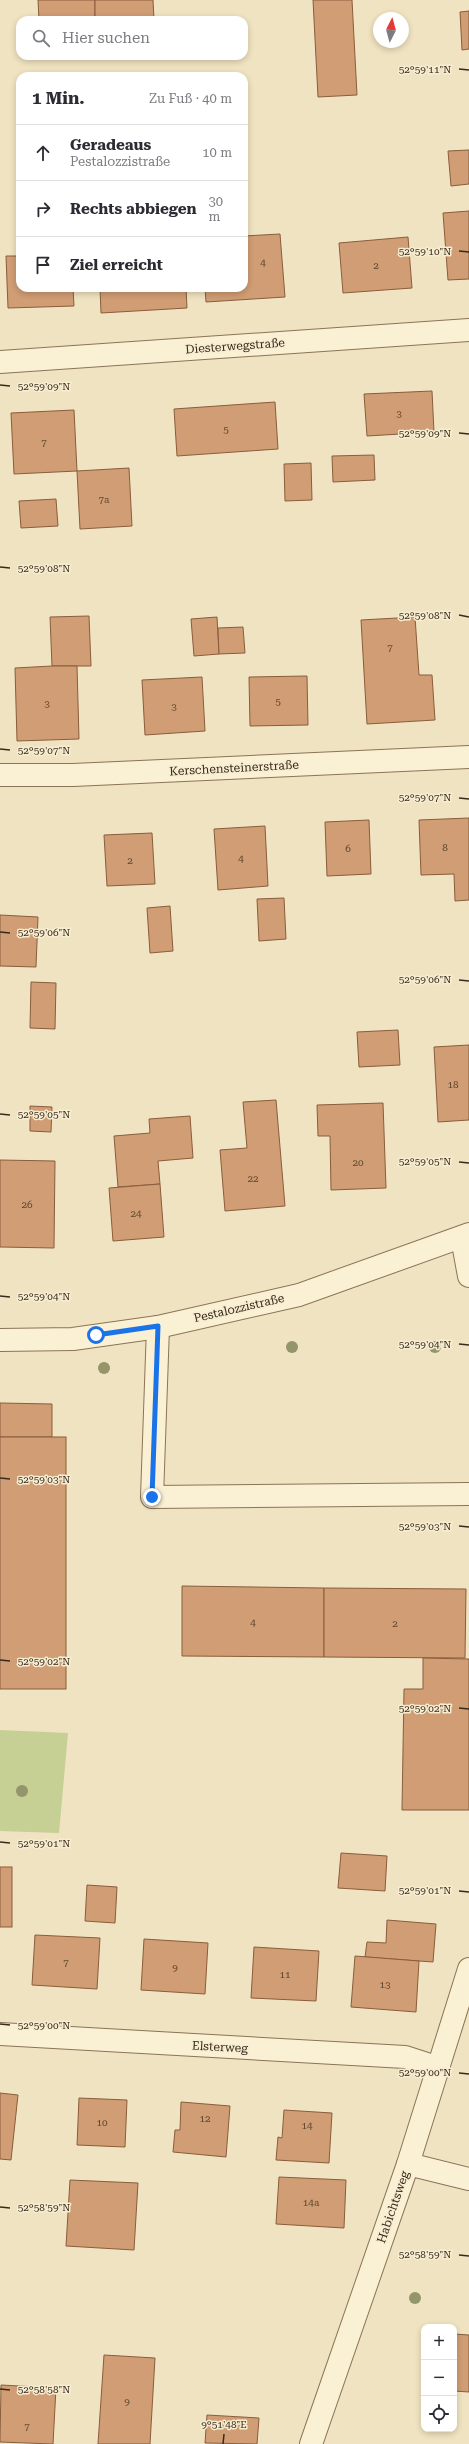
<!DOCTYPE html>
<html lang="de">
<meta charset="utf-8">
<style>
:root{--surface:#fff;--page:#f7f7f7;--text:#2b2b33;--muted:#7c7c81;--line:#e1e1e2}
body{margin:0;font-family:"Roboto Serif",serif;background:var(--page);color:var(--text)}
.controls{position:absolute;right:12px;bottom:12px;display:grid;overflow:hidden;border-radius:8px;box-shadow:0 2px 6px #0003}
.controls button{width:36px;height:36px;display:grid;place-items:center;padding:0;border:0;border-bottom:1px solid var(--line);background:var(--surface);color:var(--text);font:20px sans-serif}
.compass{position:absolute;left:373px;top:12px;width:36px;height:36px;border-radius:50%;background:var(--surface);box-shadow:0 2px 6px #0003;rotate:6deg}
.stop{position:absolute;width:12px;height:12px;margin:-9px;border:3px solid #1a73e8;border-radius:50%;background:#fff}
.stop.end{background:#1a73e8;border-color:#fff;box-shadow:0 1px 4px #0008}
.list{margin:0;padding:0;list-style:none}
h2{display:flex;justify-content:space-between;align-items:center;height:52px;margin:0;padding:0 16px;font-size:17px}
h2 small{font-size:13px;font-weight:400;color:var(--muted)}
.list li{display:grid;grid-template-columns:26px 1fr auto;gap:12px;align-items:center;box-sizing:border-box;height:56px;padding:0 16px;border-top:1px solid var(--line)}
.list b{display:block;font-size:15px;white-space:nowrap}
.list p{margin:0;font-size:13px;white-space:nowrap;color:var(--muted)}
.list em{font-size:13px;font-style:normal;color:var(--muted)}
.icon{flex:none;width:22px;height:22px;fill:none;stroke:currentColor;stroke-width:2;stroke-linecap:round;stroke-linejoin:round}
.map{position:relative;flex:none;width:469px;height:2444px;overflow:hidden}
.search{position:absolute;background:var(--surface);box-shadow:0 2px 6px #0003;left:16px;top:16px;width:232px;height:44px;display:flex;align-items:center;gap:10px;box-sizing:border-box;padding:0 14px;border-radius:12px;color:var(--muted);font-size:15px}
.panel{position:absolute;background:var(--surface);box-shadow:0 2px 6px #0003;left:16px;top:72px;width:232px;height:220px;border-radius:12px}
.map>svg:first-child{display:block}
</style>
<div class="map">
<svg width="469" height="2444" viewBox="0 0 469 2444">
<rect width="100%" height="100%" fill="#f0e3c1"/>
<polygon fill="#c6cf94" points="0,1730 68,1733 59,1833 0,1831"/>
<g fill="#d09d74" stroke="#8a5d3c">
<polygon points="38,0 95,0 95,20 39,20"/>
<polygon points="95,0 153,0 154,20 95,20"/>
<polygon points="313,0 352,0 357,95 318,97"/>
<polygon points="469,11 469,49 462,50 460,12"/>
<polygon points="469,150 469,184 451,186 448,151"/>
<polygon points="469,211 469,279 448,280 443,213"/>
<polygon points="280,234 285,297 206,302 205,288 244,288 244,236"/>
<polygon points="408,237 412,288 343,293 339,243"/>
<polygon points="6,256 20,256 20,288 73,288 74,306 8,308"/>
<polygon points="100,288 186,288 187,308 101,313"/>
<polygon points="432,391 434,432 367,436 364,394"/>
<polygon points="275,402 278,449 177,456 174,409"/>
<polygon points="74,410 77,471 14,474 11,413"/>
<polygon points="374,455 375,480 333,482 332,456"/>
<polygon points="311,463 312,500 285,501 284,464"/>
<polygon points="129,468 132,526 80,529 77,471"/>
<polygon points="56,499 58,526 21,528 19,501"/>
<polygon points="89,616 91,666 52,666 50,617"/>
<polygon points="217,617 219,654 194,656 191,619"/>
<polygon points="415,617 419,675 432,675 435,720 367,724 361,620"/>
<polygon points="243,627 245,653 219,654 218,628"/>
<polygon points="52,666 77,666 79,739 17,741 15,668"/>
<polygon points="307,676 308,725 250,726 249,677"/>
<polygon points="202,677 205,731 145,735 142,680"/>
<polygon points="469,818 469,900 455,901 454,874 421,875 419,820"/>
<polygon points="369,820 371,874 327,876 325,822"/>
<polygon points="265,826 268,886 218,890 214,829"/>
<polygon points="152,833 155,884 107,886 104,835"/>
<polygon points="284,898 286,939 259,941 257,899"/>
<polygon points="170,906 173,951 150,953 147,908"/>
<polygon points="0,915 38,917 36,967 0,966"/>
<polygon points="31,982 56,983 55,1029 30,1028"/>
<polygon points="398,1030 400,1065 359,1067 357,1032"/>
<polygon points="469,1045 469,1120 438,1122 434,1047"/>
<polygon points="276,1100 285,1206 225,1211 220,1150 247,1148 243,1102"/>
<polygon points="383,1103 386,1188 331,1190 330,1136 318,1136 317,1105"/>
<polygon points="30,1106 52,1107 51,1132 30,1131"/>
<polygon points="190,1116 193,1158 158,1161 160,1184 118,1187 114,1136 150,1133 149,1119"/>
<polygon points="0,1160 55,1161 54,1248 0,1247"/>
<polygon points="160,1184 164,1237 113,1241 109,1188"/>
<polygon points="0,1403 52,1404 52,1437 0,1437"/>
<rect x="0" y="1437" width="66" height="252"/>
<polygon points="182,1586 324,1588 324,1657 182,1656"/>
<polygon points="324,1588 466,1589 465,1658 324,1657"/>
<polygon points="423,1658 469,1659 469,1810 402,1810 404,1689 423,1689"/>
<polygon points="341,1853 387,1856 385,1891 338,1888"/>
<rect x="0" y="1867" width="12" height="60"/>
<polygon points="87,1885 117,1887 115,1923 85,1921"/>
<polygon points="387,1920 436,1924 433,1962 365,1957 367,1942 386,1943"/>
<polygon points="35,1935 100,1938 97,1989 32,1985"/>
<polygon points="144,1939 208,1943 205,1994 141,1990"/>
<polygon points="254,1947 319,1951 316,2001 251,1998"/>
<polygon points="355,1956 419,1961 416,2012 351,2007"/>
<polygon points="0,2093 18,2095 11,2160 0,2159"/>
<polygon points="79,2098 127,2100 125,2147 77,2145"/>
<polygon points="181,2102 230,2106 226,2157 173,2152 175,2130 180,2130"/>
<polygon points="284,2110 332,2113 329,2163 276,2160 278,2137 282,2138"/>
<polygon points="279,2177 346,2180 344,2228 276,2224"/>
<polygon points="70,2180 138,2183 134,2250 66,2246"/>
<polygon points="454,2334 469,2335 469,2392 454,2391"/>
<polygon points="104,2355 155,2358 150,2444 98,2444"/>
<polygon points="1,2385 56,2388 53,2444 0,2442"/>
<polygon points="207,2415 259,2418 257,2444 205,2443"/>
</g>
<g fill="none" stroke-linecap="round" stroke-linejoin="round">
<g stroke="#8a7457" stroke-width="24">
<polyline id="lane" points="158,1327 152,1497 469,1494"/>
</g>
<g stroke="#8a7457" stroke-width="24">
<g id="street">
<polyline points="0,362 469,330"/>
<polyline points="0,775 73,775 469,757"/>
<polyline points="462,1238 469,1276"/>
<polyline points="0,1340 73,1339 158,1327 299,1295 469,1234"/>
<polyline points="0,2034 405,2057 439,2068"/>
<polyline points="408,2164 469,2179"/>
<polyline points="311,2444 408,2164 469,1969"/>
</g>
</g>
<use href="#lane" stroke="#faf0d4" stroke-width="22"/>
<use href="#street" stroke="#faf0d4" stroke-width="22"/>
</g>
<g fill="#94956a">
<circle cx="292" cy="1347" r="6"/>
<circle cx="435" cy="1347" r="6"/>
<circle cx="104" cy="1368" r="6"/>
<circle cx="22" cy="1791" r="6"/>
<circle cx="415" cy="2298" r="6"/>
</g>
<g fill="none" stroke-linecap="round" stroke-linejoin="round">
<polyline stroke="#1a73e8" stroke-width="5" points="96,1335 158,1326 152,1497"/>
</g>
<path fill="none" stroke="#392b1c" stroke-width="1.5" d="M459,69L469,70M459,251L469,252M0,385L10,386M459,433L469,434M0,567L10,568M459,615L469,617M0,749L10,750M459,798L469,799M0,932L10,933M459,980L469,981M0,1114L10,1115M459,1162L469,1163M0,1296L10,1297M459,1344L469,1345M0,1478L10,1479M459,1526L469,1527M0,1660L10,1661M459,1708L469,1709M0,1842L10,1843M459,1891L469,1892M0,2024L10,2025M459,2073L469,2074M0,2207L10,2208M459,2255L469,2256M0,2389L10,2390M223,2444L224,2434"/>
<g text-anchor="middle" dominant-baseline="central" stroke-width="3" stroke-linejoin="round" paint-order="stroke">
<g font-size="10" fill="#5f4832">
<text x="263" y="262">4</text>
<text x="376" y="265">2</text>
<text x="399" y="413">3</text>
<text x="226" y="429">5</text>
<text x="44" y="442">7</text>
<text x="104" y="499">7a</text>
<text x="390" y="647">7</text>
<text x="278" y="701">5</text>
<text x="47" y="703">3</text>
<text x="174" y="706">3</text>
<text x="445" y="847">8</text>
<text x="348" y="848">6</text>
<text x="241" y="858">4</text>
<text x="130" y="860">2</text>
<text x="453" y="1084">18</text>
<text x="358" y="1162">20</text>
<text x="253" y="1178">22</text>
<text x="27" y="1204">26</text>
<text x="136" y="1213">24</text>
<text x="253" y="1622">4</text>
<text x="395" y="1623">2</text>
<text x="66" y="1962">7</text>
<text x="175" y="1967">9</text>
<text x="285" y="1974">11</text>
<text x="385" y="1984">13</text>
<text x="205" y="2118">12</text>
<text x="102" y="2122">10</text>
<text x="307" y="2125">14</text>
<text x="311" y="2202">14a</text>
<text x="127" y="2401">9</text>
<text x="27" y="2426">7</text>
</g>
<g font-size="12" fill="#392b1c" stroke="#f7edd1">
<text transform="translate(235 346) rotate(-4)">Diesterwegstraße</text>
<text transform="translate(234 768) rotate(-3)">Kerschensteinerstraße</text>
<text transform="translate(239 1308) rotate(-13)">Pestalozzistraße</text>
<text transform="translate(220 2047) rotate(3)">Elsterweg</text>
<text transform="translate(393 2207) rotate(-71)">Habichtsweg</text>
</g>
</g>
<g font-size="10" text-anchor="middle" fill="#392b1c" stroke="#f7edd1" stroke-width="3" stroke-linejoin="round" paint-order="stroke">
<text x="425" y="73">52°59'11"N</text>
<text x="425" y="255">52°59'10"N</text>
<text x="44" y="390">52°59'09"N</text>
<text x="425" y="437">52°59'09"N</text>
<text x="44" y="572">52°59'08"N</text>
<text x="425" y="619">52°59'08"N</text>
<text x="44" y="754">52°59'07"N</text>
<text x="425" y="801">52°59'07"N</text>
<text x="44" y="936">52°59'06"N</text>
<text x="425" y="983">52°59'06"N</text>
<text x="44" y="1118">52°59'05"N</text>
<text x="425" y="1165">52°59'05"N</text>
<text x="44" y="1300">52°59'04"N</text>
<text x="425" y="1348">52°59'04"N</text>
<text x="44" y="1483">52°59'03"N</text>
<text x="425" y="1530">52°59'03"N</text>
<text x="44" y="1665">52°59'02"N</text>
<text x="425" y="1712">52°59'02"N</text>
<text x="44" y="1847">52°59'01"N</text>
<text x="425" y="1894">52°59'01"N</text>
<text x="44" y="2029">52°59'00"N</text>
<text x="425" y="2076">52°59'00"N</text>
<text x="44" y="2211">52°58'59"N</text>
<text x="425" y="2258">52°58'59"N</text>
<text x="44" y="2393">52°58'58"N</text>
<text x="224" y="2428">9°51'48"E</text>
</g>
</svg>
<div class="controls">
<button>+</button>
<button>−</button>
<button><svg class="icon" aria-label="locate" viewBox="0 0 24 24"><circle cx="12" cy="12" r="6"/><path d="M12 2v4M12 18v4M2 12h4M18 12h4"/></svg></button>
</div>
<svg class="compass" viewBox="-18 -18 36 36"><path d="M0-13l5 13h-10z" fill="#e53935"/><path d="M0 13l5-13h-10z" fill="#7c7c81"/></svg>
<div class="stop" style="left:96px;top:1335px"></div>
<div class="stop end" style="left:152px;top:1497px"></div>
<div class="search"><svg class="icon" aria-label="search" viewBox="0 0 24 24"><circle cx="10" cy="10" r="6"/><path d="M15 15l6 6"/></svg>Hier suchen</div>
<section class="panel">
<h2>1 Min.<small>Zu Fuß · 40 m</small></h2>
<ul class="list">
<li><svg class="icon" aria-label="ahead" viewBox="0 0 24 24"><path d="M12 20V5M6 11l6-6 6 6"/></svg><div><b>Geradeaus</b><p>Pestalozzistraße</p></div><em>10 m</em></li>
<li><svg class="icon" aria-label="right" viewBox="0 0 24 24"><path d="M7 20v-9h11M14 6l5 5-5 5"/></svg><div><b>Rechts abbiegen</b></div><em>30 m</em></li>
<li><svg class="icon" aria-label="arrive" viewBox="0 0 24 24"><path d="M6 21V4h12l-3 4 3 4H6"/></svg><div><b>Ziel erreicht</b></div></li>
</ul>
</section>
</div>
